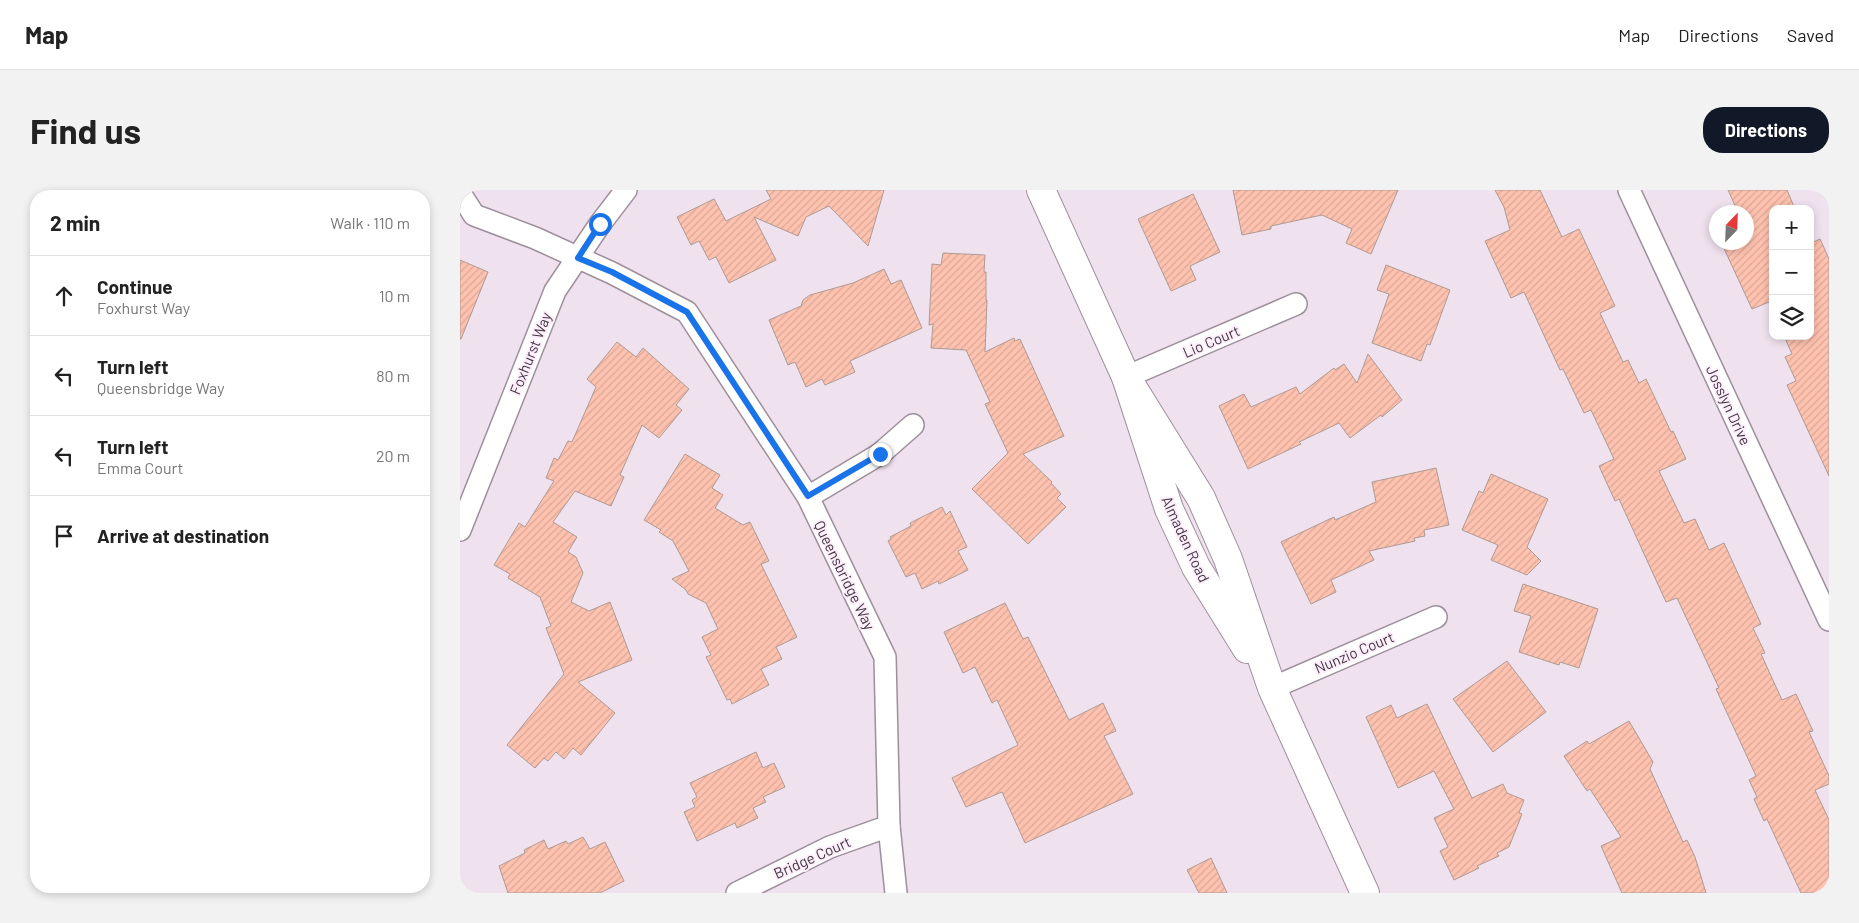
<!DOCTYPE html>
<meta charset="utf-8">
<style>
:root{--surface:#fff;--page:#f2f2f2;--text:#222;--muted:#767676;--line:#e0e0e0;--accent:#111827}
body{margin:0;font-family:Barlow,sans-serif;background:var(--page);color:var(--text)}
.controls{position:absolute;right:15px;top:15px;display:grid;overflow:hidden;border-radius:10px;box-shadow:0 2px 8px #0003}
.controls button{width:45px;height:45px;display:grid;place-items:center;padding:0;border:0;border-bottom:1px solid var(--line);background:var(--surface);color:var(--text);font:25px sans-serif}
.compass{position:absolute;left:1249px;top:15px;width:45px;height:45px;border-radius:50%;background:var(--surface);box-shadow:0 2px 8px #0003;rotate:23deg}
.stop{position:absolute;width:15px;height:15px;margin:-11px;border:4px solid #1a73e8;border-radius:50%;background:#fff}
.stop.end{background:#1a73e8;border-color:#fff;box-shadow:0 1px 5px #0008}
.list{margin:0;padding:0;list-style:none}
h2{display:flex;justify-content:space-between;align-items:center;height:65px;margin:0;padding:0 20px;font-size:21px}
h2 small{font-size:16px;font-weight:400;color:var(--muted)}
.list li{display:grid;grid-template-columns:32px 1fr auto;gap:15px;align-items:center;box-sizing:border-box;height:80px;padding:0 20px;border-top:1px solid var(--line)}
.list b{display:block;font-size:19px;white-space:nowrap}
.list p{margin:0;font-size:16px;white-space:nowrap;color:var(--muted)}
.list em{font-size:16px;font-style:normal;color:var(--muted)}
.icon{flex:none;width:28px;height:28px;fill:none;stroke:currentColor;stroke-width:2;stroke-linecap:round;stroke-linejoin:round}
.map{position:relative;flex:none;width:1369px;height:703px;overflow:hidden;border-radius:20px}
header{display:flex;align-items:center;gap:30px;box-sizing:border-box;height:70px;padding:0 25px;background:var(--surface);border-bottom:1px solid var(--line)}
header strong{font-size:24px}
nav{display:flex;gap:28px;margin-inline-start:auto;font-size:18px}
.intro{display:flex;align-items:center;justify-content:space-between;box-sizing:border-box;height:120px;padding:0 30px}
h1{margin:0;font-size:35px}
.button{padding:12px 22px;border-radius:20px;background:var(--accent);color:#fff;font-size:18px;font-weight:700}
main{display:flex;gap:30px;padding:0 30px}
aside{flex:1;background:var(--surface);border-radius:20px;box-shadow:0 2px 8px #0003}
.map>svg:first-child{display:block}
</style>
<header>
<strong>Map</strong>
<nav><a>Map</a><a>Directions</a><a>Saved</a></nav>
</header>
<div class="intro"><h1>Find us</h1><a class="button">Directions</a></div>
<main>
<aside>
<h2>2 min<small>Walk · 110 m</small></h2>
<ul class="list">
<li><svg class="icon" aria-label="ahead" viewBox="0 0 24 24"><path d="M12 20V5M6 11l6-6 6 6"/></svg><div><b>Continue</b><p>Foxhurst Way</p></div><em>10 m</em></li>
<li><svg class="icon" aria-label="left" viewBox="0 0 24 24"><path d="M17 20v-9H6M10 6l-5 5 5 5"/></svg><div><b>Turn left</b><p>Queensbridge Way</p></div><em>80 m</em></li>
<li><svg class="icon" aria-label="left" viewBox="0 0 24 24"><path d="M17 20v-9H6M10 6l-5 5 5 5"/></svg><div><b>Turn left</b><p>Emma Court</p></div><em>20 m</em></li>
<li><svg class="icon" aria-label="arrive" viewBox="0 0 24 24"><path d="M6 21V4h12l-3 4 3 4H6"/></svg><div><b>Arrive at destination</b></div></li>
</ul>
</aside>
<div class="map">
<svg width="1369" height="703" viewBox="0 0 1369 703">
<defs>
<pattern id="building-hatch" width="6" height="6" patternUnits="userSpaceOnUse" patternTransform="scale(1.25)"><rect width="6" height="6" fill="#fec2af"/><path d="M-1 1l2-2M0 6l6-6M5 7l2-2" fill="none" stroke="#dba798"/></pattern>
</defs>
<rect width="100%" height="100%" fill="#f0e1ef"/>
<g fill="url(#building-hatch)" stroke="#ad9a94">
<polygon points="306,0 424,0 408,56 369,16 346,27 338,46 294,27 316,70 269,93 256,67 249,70 239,51 231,55 217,27 254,9 266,31 311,9"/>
<polygon points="773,0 938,0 911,64 886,53 892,39 862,25 811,36 811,39 782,45"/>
<polygon points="1035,0 1080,0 1102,47 1119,39 1155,116 1140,123 1163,172 1168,170 1179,193 1186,189 1211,242 1213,241 1226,269 1199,281 1224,333 1235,329 1249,360 1264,353 1301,434 1293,438 1305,463 1301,464 1322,510 1336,504 1353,541 1349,542 1369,586 1369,594 1355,600 1369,630 1369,703 1341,703 1307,629 1304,631 1294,609 1297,607 1289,590 1296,586 1256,499 1259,498 1217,408 1206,412 1159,309 1155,311 1139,276 1154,269 1131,220 1124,223 1103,179 1100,180 1064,102 1051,108 1025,51 1050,40 1044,17"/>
<polygon points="1268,0 1327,0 1335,19 1313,19 1313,121 1309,112 1292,119 1261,52 1286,52 1286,22 1278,22"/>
<polygon points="733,4 760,62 730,76 736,90 711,101 678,29"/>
<polygon points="1360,49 1369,69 1369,286 1327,195 1336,191 1325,167 1332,164 1324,146 1350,146 1350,51 1351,53"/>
<polygon points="483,63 525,65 524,82 526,82 526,110 527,110 525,162 554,148 555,151 560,149 604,246 563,264 592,292 591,293 601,304 597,308 606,317 568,354 512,299 548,263 525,214 530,212 506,160 471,158 473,134 469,135 472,74 481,75"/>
<polygon points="0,70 28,82 1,149 0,149"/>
<polygon points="926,75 990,100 970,155 967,154 961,171 912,153 929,104 917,100"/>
<polygon points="424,79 431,94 441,90 462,138 390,171 395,182 365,195 362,189 346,197 335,172 328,175 309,130 341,116 343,110 350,105 393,93"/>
<polygon points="157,152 176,167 183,158 229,199 216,215 222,220 199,248 182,235 160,285 164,287 151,316 115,301 93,332 117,347 108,362 116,367 123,383 111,412 129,421 150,412 172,470 118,492 155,523 121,565 113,558 104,569 96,562 88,571 84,568 75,578 47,555 104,484 86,438 91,436 80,407 48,388 50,384 34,375 59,333 65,337 94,291 86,288 94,268 98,270 108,251 112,252 136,197 127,189"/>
<polygon points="908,164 942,210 922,227 921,225 890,248 879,233 839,252 841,254 788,279 759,216 784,204 791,217 836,197 840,204 874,178 875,180 884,174 897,193"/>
<polygon points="225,264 260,285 252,298 263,305 255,318 283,335 290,332 309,371 301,374 337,447 316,457 322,469 301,479 309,495 272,514 270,509 267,510 246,467 251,465 242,447 258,439 246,413 228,404 226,400 212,389 229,381 213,351 199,342 201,340 184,330"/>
<polygon points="976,278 989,335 964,340 965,346 954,348 955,351 909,361 914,370 871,390 876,402 851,414 821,352 874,327 875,330 916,312 912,292"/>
<polygon points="1031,284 1088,309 1067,357 1081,371 1067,385 1031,370 1038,355 1002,340 1019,301 1023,303"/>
<polygon points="482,317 486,325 490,321 507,357 498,361 508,380 479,394 478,391 462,399 455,383 446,387 428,351 431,349 430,347 451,336 450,333"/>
<polygon points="1063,394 1138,419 1119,478 1100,472 1099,475 1059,462 1071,426 1054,421"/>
<polygon points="545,413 563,449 568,447 609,530 643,513 656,541 644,546 673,604 565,653 542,602 506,617 492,588 558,555 537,510 532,513 515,477 503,483 484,442"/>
<polygon points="1047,471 1086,522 1033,562 993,509"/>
<polygon points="967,514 1012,608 1043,594 1047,603 1064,610 1059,623 1062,624 1049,657 1037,663 1039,666 1017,676 1019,678 994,690 980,661 988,657 974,628 994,619 974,581 938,598 906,527 931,515 937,528"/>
<polygon points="1169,531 1193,572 1190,579 1223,652 1227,650 1235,667 1246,703 1162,703 1141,656 1161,647 1130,599 1127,601 1104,566 1127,551 1129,554"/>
<polygon points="296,562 303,578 314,573 325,597 303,607 306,612 293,618 298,628 277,638 275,633 237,651 224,622 235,617 232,610 237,607 230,593"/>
<polygon points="123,647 130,659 145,652 164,691 140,703 48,703 39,676 65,663 64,660 84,650 88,659 106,651 108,654"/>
<polygon points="751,668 767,703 739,703 727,680"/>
</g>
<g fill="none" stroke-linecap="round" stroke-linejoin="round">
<g stroke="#9d8f9c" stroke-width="24">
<g id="street">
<polyline points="1169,0 1369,430"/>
<polyline points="0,3 14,25 75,48 152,83 227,122 348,307 425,467 429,636 436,703"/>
<polyline points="666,187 836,114"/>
<polyline points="348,307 420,264 453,235"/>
<polyline points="0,340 95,101 140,34 166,0"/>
<polyline points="812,498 976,427"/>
<polyline points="277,703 370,657 429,636"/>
</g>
</g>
<g stroke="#9d8f9c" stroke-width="30">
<g id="secondary">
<polyline points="581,0 666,187 709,319 736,377 787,459"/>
<polyline points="666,187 741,308 768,369 812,498 905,703"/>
</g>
</g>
<use href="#street" stroke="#fff" stroke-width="21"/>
<use href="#secondary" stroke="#fff" stroke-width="28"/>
</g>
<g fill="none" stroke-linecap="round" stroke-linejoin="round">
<polyline stroke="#1a73e8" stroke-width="6" points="140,34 118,68 152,82 227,122 348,306 420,264"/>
</g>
<g text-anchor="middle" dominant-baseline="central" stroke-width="4" stroke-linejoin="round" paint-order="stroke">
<g font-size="15" fill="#3f393f" stroke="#feeefc">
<text transform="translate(751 151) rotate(-23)">Lio Court</text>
<text transform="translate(70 163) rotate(-68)">Foxhurst Way</text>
<text transform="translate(1269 215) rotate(65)">Josslyn Drive</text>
<text transform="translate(726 349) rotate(65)">Almaden Road</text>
<text transform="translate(385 385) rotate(64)">Queensbridge Way</text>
<text transform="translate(894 462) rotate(-23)">Nunzio Court</text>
<text transform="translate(352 667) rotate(-24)">Bridge Court</text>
</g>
</g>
</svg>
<div class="controls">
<button>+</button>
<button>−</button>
<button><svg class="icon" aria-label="layers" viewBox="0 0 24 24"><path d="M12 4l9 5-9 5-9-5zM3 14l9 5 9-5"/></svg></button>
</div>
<svg class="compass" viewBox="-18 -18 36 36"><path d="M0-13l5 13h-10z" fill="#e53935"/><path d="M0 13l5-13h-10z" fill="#767676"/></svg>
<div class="stop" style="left:140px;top:34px"></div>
<div class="stop end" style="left:420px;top:264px"></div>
</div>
</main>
